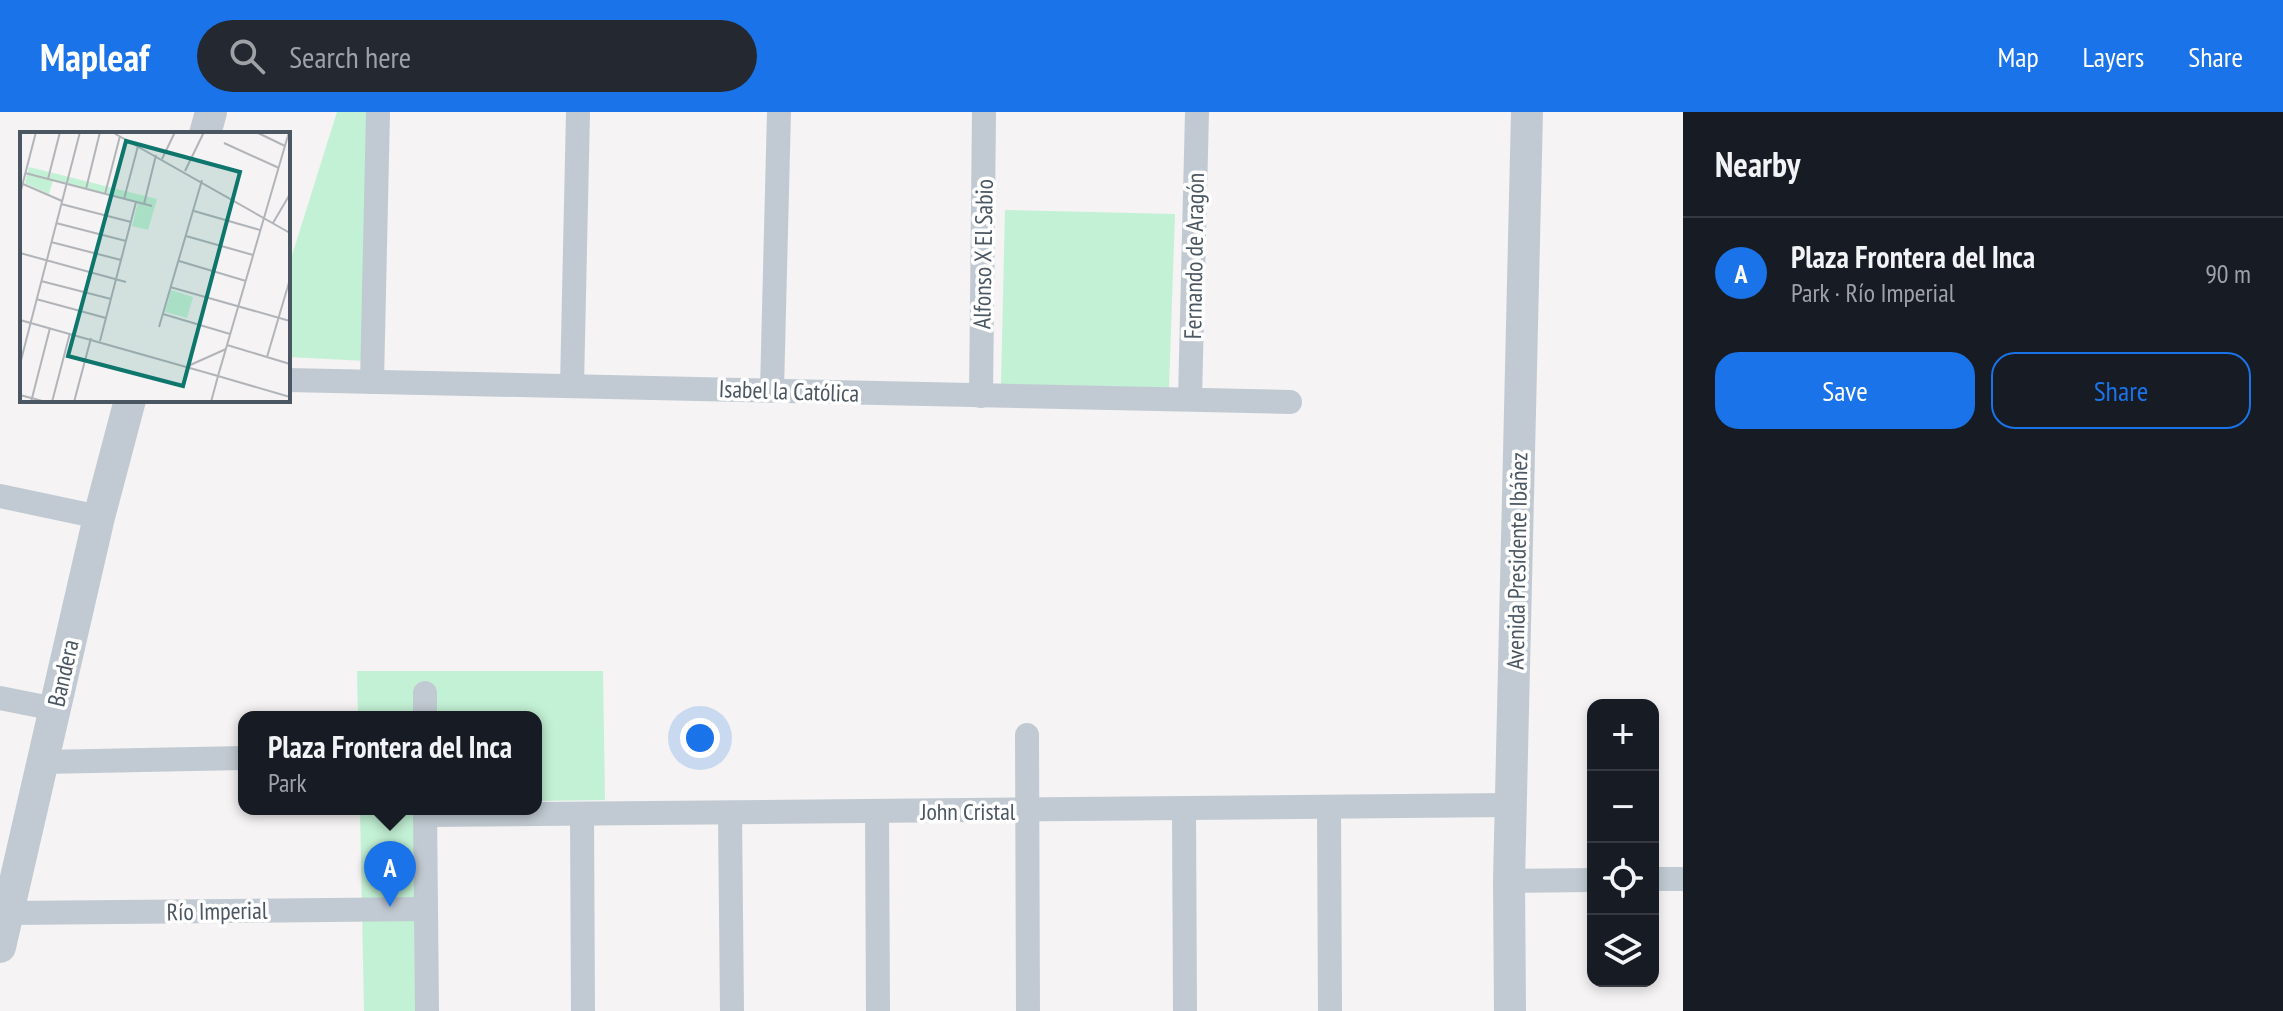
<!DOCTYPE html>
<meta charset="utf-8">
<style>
:root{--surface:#171b24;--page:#242831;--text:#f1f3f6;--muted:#9ea1a6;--line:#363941;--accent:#1a73e8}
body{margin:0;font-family:"PT Sans Narrow",sans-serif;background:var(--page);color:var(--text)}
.controls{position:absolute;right:24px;bottom:24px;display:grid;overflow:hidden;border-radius:16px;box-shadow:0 4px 12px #0003}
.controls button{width:72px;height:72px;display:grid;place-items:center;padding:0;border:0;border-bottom:2px solid var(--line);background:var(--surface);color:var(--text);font:40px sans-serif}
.you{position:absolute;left:700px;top:626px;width:28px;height:28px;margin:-20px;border:6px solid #fff;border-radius:50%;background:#1a73e8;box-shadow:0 0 0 12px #1a73e833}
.badge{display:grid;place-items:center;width:52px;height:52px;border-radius:50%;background:var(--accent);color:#fff;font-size:26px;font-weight:700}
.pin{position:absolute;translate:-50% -66px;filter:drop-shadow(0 2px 4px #0008)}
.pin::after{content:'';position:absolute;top:42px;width:28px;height:24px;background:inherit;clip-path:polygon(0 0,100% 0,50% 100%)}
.popup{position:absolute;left:238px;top:599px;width:304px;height:104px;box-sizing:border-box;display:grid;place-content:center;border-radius:16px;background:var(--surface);filter:drop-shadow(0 2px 6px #0005);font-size:26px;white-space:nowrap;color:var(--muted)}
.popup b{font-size:30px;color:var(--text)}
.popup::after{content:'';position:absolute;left:50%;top:100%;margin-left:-16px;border:16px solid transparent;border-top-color:var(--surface)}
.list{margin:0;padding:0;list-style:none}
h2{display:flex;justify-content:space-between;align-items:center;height:104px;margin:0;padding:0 32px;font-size:34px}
h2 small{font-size:26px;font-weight:400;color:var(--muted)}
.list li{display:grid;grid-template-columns:52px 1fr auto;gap:24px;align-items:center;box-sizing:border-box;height:112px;padding:0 32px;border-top:2px solid var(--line)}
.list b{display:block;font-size:30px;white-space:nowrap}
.list p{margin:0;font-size:26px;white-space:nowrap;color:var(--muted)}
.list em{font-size:26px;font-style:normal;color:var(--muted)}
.actions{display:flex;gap:16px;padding:24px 32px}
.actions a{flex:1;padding:18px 0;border:2px solid var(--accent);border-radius:24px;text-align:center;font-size:28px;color:var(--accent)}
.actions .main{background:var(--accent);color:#fff}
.icon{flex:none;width:44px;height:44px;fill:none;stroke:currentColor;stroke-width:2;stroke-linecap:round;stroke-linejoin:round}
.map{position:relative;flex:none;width:1683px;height:899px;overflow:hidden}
header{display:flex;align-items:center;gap:48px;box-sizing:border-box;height:112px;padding:0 40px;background:var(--accent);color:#fff}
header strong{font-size:38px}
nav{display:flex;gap:44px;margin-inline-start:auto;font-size:28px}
.search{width:560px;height:72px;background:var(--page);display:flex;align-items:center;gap:20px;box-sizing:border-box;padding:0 28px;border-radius:44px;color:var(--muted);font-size:30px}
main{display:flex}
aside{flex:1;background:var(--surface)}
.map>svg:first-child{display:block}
</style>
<header>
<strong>Mapleaf</strong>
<div class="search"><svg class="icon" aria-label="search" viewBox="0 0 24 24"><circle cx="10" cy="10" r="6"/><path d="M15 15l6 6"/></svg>Search here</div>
<nav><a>Map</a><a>Layers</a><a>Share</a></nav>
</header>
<main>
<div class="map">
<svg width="1683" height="899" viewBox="0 0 1683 899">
<rect width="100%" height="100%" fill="#f5f3f3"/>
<g fill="#c3f1d5">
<polygon points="337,0 369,0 366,249 288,245 288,156"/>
<polygon points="1005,98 1175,102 1169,276 1001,273"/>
<polygon points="357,559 603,559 605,688 536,689 536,605 358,605"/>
<polygon points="360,697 418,697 418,899 364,899"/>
</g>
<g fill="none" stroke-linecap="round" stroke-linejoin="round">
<g stroke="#c1cad2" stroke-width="24">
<polyline points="288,268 1290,290"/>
<polyline points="372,270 378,0"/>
<polyline points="572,274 578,0"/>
<polyline points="772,278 779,0"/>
<polyline points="981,284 984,0"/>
<polyline points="1190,287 1197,0"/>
<polyline points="0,384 99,405"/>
<polyline points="425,581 425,605"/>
<polyline points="0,586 55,597"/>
<polyline points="1027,623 1028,899"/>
<polyline points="42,650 244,646"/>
<polyline points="1329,696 1330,899"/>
<polyline points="425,697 427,899"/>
<polyline points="1184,697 1185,899"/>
<polyline points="877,699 878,899"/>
<polyline points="730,701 732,899"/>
<polyline points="582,702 583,899"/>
<polyline points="425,703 1511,693"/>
<polyline points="1653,767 1683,767"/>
<polyline points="1509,769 1593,768"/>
<polyline points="8,801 426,797"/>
</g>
<g stroke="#c1cad2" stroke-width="32">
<polyline points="205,22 211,0"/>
<polyline points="0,835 99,405 130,288"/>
<polyline points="1510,899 1509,769 1527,0"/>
</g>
</g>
<g text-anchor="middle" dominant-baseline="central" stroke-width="7" stroke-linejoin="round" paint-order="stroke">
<g font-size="24" fill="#4a5661" stroke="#fff">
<text transform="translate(983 142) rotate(-89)">Alfonso X El Sabio</text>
<text transform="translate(1194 144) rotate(-89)">Fernando de Aragón</text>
<text transform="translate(789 279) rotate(2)">Isabel la Católica</text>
<text transform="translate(1517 449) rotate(-89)">Avenida Presidente Ibáñez</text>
<text transform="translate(63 561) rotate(-77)">Bandera</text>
<text x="968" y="699">John Cristal</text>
<text transform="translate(217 799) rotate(-1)">Río Imperial</text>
</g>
</g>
<g transform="translate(20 20)">
<rect width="270" height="270" fill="#f5f3f3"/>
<path d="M9,35L137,67L128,98L112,94L118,70L33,48L29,62L5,51ZM151,158L173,165L167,186L145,180Z" fill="#c3f1d5"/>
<path fill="none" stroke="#b1b4b9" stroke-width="2" d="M92,0L270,101M236,0L265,14M204,11L259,36M142,27L155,0M165,39L184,0M5,41L132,74M28,47L40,0M3,52L42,69M66,57L80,0M0,62L16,0M85,62L100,4M104,67L118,14M41,72L111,90M124,72L136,23M174,79L240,98M36,91L106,109M253,91L270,62M166,104L233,123M31,110L101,128M0,121L106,150M159,129L226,149M21,149L91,167M150,155L270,189M16,167L86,186M143,182L210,202M0,188L198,244L269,0M139,195L182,48M80,209L116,70M207,213L270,232M247,225L270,147M0,232L60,0M168,234L206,217M0,263L26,270M11,270L30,196M32,270L50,201M54,270L71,206M191,270L198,244L270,265"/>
<path fill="#0f766e" fill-opacity="0.15" stroke="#0f766e" stroke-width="4" d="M106,9L220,40L163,254L48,224Z"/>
<rect width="270" height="270" fill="none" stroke="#4a5661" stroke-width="4"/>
</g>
</svg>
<div class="controls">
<button>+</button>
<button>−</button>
<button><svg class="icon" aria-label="locate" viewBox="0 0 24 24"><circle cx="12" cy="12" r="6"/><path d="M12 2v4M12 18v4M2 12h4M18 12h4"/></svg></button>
<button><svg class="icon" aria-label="layers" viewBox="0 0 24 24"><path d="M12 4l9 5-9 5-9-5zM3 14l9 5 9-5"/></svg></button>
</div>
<div class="you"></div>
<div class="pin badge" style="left:390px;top:795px">A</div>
<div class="popup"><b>Plaza Frontera del Inca</b>Park</div>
</div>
<aside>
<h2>Nearby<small></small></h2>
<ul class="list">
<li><span class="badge">A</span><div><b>Plaza Frontera del Inca</b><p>Park · Río Imperial</p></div><em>90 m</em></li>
</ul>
<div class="actions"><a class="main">Save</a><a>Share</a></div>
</aside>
</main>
